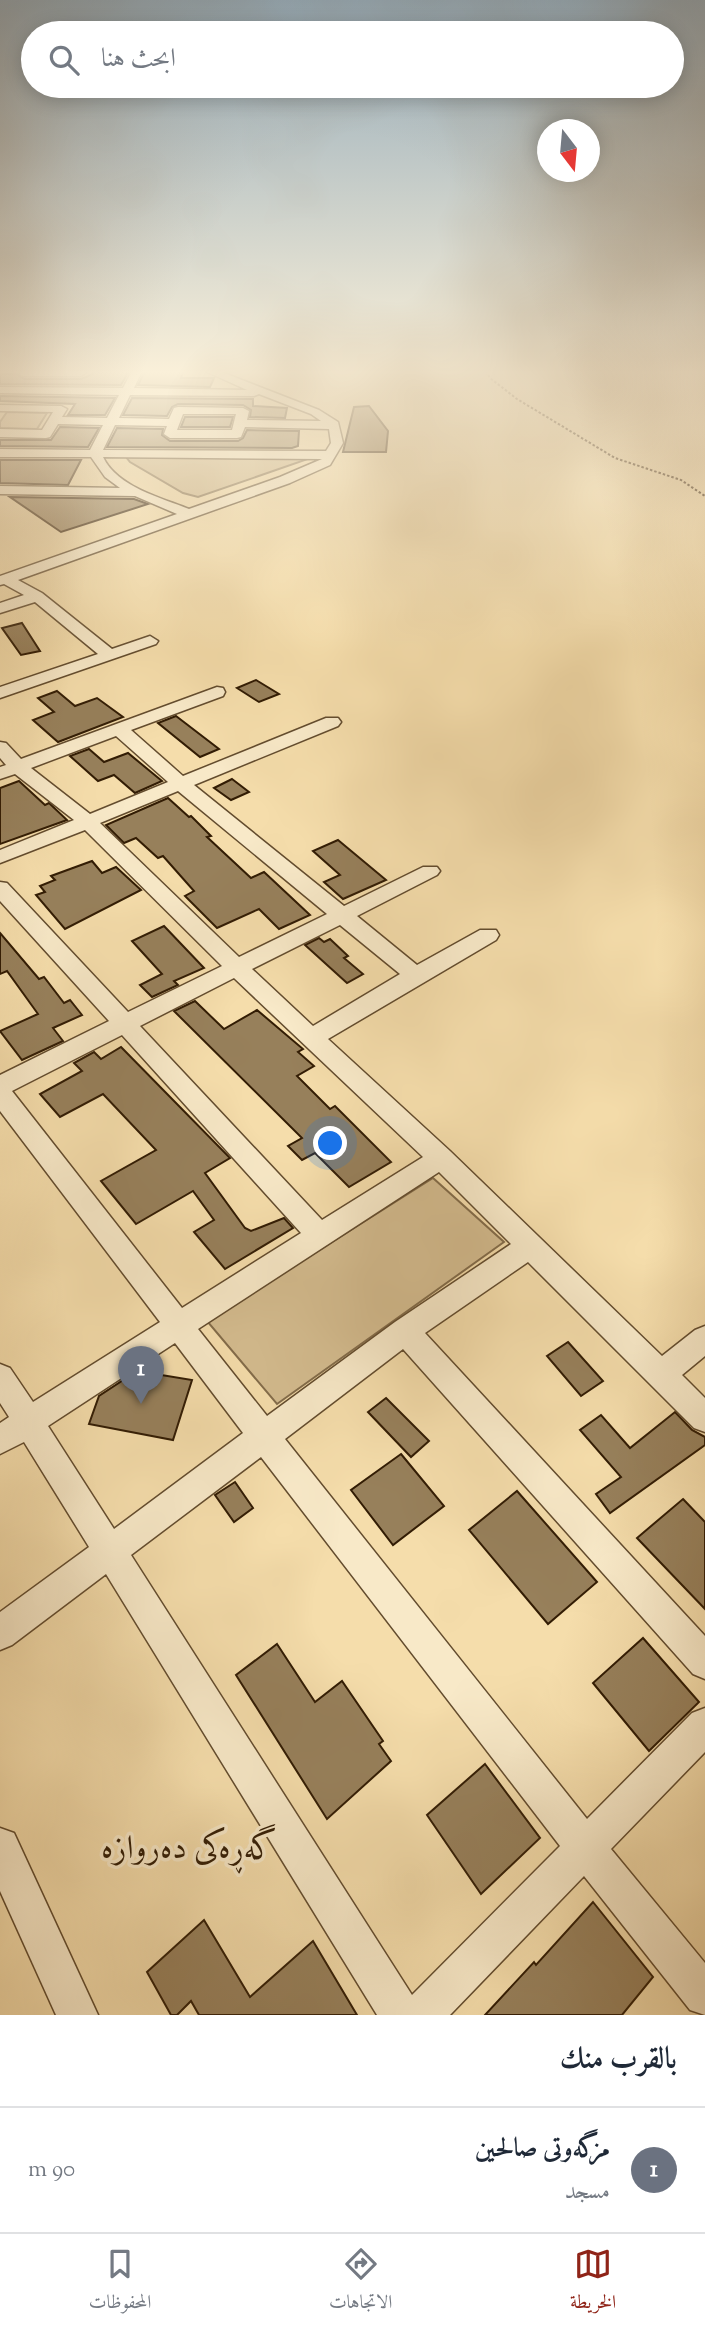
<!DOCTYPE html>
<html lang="ar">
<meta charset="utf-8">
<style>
:root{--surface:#fff;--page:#f6f6f7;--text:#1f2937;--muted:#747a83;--line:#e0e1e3;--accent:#8f2418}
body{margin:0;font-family:"Sorts Mill Goudy",Amiri,serif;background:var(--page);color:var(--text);direction:rtl}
.compass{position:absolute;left:537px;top:119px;width:63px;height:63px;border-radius:50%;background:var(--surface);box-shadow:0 4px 18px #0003;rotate:164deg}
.you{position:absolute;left:331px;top:1144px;width:24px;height:24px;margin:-18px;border:5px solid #fff;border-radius:50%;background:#1a73e8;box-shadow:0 0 0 10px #1a73e833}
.badge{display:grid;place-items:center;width:46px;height:46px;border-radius:50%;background:var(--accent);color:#fff;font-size:23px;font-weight:700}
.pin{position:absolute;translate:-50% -58px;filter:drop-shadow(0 2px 4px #0008)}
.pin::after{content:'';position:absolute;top:37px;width:24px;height:21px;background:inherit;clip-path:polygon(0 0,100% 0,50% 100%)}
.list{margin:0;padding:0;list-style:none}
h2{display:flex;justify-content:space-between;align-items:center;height:91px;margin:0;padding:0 28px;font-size:30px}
h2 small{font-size:23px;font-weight:400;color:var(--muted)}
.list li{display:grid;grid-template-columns:46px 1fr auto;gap:21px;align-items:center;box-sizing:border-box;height:126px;padding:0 28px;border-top:2px solid var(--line)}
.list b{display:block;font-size:26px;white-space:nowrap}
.list p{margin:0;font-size:23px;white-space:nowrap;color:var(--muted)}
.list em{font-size:23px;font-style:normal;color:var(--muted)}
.icon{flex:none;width:38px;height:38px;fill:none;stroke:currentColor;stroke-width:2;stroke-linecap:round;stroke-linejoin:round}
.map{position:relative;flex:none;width:705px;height:2015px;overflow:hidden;direction:ltr}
.search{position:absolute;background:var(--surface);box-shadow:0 4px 18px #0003;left:21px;right:21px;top:21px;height:77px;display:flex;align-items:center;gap:18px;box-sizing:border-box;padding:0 24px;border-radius:38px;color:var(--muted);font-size:26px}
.sheet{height:217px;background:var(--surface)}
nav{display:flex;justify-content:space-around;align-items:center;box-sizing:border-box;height:98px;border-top:2px solid var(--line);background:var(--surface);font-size:19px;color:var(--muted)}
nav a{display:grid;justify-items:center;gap:4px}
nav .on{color:var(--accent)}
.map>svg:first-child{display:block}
</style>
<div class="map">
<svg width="705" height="2015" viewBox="0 0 705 2015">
<rect width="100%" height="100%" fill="#f5ddab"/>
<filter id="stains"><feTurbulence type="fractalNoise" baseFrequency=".00286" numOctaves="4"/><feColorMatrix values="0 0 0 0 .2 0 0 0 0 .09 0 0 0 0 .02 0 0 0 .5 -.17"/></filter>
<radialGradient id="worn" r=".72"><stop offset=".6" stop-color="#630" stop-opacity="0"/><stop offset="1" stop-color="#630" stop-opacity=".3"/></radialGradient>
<g fill="#d4bc8f" stroke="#836c4a" stroke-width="2">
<polygon points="7,412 47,413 37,429 0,428 0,422"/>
<polygon points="126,457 301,459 305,460 198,497 183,493 130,462"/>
<polygon points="433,1178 504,1242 277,1404 207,1321"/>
</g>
<g fill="#97805b" stroke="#321c04" stroke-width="2">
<polygon points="94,371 129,371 121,385 0,384 0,374 17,374 24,379 81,379 91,375"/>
<polygon points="145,371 183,371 181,378 214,378 210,387 138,385"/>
<polygon points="0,396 115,398 105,415 68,415 75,404 0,401"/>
<polygon points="132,398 253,399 253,406 287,408 285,418 250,417 251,410 243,405 178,404 172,407 167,416 123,415"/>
<polygon points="369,406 388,431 386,452 343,452 354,407"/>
<polygon points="185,417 233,417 230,427 181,427"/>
<polygon points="60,427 99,428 88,447 0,446 0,440 51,440"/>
<polygon points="117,428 163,429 162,435 170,441 238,441 243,438 247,430 299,431 298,446 292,448 107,447"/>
<polygon points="0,460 81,460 68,485 0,483"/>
<polygon points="10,497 134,499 148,504 61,532"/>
<polygon points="22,623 40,651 21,655 2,628"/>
<polygon points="256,680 279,694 259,702 237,688"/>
<polygon points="57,691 75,706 97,698 123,717 58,742 33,720 54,712 38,698"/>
<polygon points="176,716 219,749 200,757 158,723"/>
<polygon points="89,749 104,762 128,753 162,781 135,793 114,775 98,781 70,756"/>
<polygon points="232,779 249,792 231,800 214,788"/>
<polygon points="19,781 45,805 49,803 67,820 0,844 0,788"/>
<polygon points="168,798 189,817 191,816 211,836 207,837 251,878 264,872 310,915 279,929 259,909 217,928 185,896 194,891 163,856 158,858 136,838 124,843 106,825"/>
<polygon points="338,840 386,880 343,899 324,882 340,875 313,851"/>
<polygon points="92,861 102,873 116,867 141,890 65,929 36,895 45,892 40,886 55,880 51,876"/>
<polygon points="164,926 204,968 174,981 178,985 152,997 140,985 162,974 132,941"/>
<polygon points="0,933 39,979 44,977 64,1003 70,1000 82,1015 53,1028 63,1041 22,1060 0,1031 38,1014 7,971 0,974"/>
<polygon points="319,938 324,942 330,939 348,956 344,958 363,974 347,983 305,945"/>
<polygon points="195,1001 224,1029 257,1010 303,1049 298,1052 314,1066 297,1076 330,1109 335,1106 391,1162 349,1187 315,1153 302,1160 288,1146 302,1138 174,1011"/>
<polygon points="121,1047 230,1158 205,1173 245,1228 251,1231 284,1218 293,1228 225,1269 194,1232 214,1220 193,1191 136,1224 101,1181 156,1150 103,1094 60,1117 40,1094 82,1071 74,1063 94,1052 101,1059"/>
<polygon points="568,1342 603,1381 581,1396 547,1356"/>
<polygon points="137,1371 192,1380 173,1440 89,1424 99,1396"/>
<polygon points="386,1398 429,1441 411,1457 368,1412"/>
<polygon points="675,1412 692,1430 705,1437 705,1445 610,1513 596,1494 621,1477 580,1430 601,1415 630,1448"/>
<polygon points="401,1454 444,1506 393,1545 351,1490"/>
<polygon points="235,1482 253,1508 234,1522 215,1495"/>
<polygon points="517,1491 597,1582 548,1624 469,1530"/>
<polygon points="683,1499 705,1522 705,1609 637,1538"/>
<polygon points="643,1638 699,1702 649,1751 593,1683"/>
<polygon points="277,1644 315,1702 342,1681 383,1741 379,1744 391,1761 327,1819 236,1675"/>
<polygon points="485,1764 540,1838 481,1894 427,1815"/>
<polygon points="593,1902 653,1977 622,2015 485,2015 534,1962 536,1965"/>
<polygon points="204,1920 250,1997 313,1941 357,2015 199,2015 191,2001 177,2015 171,2015 147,1972"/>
</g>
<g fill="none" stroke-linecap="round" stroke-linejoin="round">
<g stroke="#634c2e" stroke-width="3">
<g id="minor">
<polygon points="20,371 88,371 81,376 24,376 20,375"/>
<path d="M132,371H142L134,388L247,390L205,371H219L319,410L338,422L343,443L330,465L290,483L18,580L42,593L112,649L150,636L158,641L156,644L0,698V687L98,654L35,602L0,613V603L24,595L4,584L0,585V576L177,514L135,496L0,494V486L120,488L105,477L91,457H0V449L90,450L103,425L58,424L50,437L46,438L0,437V429L42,430L53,412L0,411V405L61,406L67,409L62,417L107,418L119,395L0,393V387L123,388ZM259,394L311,414L321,421L247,420L249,411L243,408L178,407L174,408L169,419L119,418L130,395L254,396ZM183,414H236L232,430H177ZM115,425L167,426L164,434L170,438H237L241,437L245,427L329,429L331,443L326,451L103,450ZM103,457L322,459L280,477L189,509C162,498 117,487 103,457Z"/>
<path d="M217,687L223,688L225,692L223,696L131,730L183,776L326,718H338L341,722L338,726L194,785L344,906L423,867H437L440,871L437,875L357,916L417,965L480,930H496L499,935L496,940L328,1039L450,1151L662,1356L695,1330L705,1326V1356L682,1375L705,1398V1432L694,1428L528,1262L425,1333L705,1636V1679L693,1674L403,1349L285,1439L587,1819L692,1713L705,1708V1752L611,1849L705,1963V2015L690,2010L584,1876L450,2015H377L106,1574L12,1645L0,1650V1612L89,1547L24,1442L0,1454V1423L9,1417L0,1403V1364L10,1368L33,1402L160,1322L0,1111V1075L109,1021L0,901V882L7,883L128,1012L222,966L85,830L0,863V850L74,820L15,774L0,779V767L6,765L0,758V742L6,743L21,759ZM116,736L168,782L90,814L31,768ZM178,791L327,914L239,957L100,823ZM340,925L400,974L313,1026L252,969ZM234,978L423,1157L322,1220L140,1026ZM122,1035L301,1233L182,1308L12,1091ZM439,1172L511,1244L395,1322L267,1416L198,1329ZM175,1343L243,1433L114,1529L48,1426ZM261,1457L560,1846L412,1995L131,1555Z"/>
<polygon points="0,1828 14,1833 98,2015 56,2015 0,1891"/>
</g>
</g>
<polyline stroke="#321c04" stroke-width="2" stroke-dasharray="2.5 2" stroke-linecap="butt" points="486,371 490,378 517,399 615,458 681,480 705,496"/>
<use href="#minor" fill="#f8e9c8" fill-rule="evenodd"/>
</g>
<linearGradient id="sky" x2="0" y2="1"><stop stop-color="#93aab9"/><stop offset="0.57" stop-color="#faf0d9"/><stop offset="1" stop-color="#faf0d9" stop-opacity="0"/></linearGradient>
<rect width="705" height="653" fill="url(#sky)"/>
<g text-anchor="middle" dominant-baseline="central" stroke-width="7" stroke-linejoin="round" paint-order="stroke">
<g font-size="33" fill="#321c04" stroke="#f8e9c8">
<text x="189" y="1850">گەڕەکی دەروازە</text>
</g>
</g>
<rect width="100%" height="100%" filter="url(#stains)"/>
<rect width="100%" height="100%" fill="url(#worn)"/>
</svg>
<svg class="compass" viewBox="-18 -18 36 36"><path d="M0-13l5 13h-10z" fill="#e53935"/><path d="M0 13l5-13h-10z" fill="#747a83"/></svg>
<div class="you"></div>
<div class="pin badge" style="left:141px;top:1404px;background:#6b7280">1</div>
<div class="search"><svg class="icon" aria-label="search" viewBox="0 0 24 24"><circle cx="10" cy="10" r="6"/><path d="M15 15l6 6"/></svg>ابحث هنا</div>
</div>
<section class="sheet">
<h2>بالقرب منك<small></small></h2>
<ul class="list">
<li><span class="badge" style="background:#6b7280">1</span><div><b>مزگەوتی صالحین</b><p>مسجد</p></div><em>90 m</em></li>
</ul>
</section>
<nav>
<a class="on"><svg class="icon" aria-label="map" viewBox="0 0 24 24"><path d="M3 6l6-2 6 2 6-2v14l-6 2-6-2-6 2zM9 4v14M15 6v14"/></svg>الخريطة</a>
<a><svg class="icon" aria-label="directions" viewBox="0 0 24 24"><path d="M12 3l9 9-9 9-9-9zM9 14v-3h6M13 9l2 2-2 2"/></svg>الاتجاهات</a>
<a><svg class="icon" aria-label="saved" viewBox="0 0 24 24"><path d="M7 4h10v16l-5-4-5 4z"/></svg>المحفوظات</a>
</nav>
